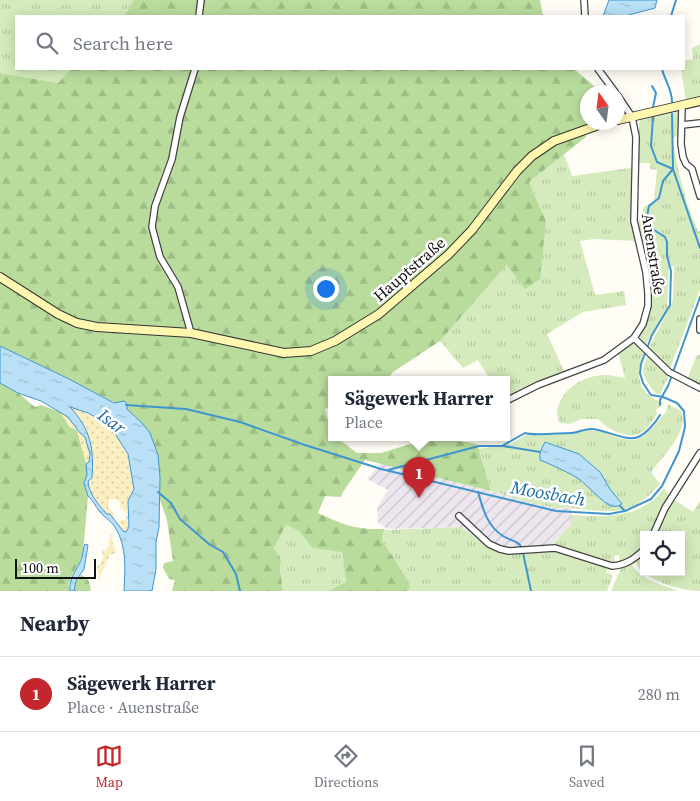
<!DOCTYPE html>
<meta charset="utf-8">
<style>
:root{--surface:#fff;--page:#f2f2f3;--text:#1f2937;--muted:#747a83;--line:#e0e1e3;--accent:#c4262e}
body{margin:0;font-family:"Source Serif 4",serif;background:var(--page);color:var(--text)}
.controls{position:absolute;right:15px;bottom:15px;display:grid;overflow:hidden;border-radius:0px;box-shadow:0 2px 12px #0003}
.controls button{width:45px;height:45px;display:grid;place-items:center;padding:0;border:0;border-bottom:1px solid var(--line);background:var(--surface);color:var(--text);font:25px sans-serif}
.compass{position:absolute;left:580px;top:85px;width:45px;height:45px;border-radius:50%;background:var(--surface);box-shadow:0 2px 12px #0003;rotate:346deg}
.scale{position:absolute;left:15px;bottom:12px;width:81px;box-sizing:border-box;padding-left:5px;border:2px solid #111;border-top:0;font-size:14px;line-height:18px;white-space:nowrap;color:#111;-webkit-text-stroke:4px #fff;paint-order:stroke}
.you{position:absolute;left:325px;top:288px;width:18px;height:18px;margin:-12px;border:4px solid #fff;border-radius:50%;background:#1a73e8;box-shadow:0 0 0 8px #1a73e833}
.badge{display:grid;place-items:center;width:32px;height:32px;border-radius:50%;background:var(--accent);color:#fff;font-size:16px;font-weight:700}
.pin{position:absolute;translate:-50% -41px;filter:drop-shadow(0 1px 2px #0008)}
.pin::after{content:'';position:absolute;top:26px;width:18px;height:15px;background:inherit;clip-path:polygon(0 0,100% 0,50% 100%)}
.popup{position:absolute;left:328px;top:376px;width:182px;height:65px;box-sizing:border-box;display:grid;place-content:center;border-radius:0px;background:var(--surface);filter:drop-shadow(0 1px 4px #0005);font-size:16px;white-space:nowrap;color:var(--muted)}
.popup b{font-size:19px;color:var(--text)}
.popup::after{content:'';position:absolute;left:50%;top:100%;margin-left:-10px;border:10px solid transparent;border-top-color:var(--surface)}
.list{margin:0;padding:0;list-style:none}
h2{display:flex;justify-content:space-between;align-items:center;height:65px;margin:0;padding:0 20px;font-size:21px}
h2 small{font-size:16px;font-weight:400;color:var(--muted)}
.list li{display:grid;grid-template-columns:32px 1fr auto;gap:15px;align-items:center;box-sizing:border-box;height:75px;padding:0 20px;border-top:1px solid var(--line)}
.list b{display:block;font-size:19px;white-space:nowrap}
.list p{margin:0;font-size:16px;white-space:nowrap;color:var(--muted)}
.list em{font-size:16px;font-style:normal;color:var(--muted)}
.icon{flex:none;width:28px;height:28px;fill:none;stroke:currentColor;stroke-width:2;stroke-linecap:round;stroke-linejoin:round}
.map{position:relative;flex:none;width:700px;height:591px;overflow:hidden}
.search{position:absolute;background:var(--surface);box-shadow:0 2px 12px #0003;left:15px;right:15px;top:15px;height:55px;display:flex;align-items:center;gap:12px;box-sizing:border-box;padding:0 18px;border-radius:0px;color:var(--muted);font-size:19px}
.sheet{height:140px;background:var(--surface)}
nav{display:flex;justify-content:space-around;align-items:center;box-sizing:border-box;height:70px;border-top:1px solid var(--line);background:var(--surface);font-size:14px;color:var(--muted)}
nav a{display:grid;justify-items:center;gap:2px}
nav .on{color:var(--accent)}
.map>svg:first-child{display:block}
</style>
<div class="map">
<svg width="700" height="591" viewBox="0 0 700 591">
<defs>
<pattern id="industrial-furrows" width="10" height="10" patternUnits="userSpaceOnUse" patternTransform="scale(1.25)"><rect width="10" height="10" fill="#eee6ef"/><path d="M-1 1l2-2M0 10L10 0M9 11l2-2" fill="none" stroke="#cbc4cc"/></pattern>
<pattern id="grass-tufts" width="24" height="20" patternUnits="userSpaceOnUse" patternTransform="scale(1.25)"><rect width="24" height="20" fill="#d5ebbd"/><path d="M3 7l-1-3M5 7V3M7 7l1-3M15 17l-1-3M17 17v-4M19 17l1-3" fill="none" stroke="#b6c8a1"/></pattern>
<pattern id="forest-firs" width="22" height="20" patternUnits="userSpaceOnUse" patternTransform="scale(1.25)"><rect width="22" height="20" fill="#b9dc9c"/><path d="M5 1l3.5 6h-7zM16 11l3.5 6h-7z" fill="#9ebc85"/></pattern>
<pattern id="sand-dots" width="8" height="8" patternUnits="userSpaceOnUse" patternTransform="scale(1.25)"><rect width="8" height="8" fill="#fbeec1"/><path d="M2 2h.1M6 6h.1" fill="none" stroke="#d6cba5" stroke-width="1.8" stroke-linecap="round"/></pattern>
<pattern id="water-ripples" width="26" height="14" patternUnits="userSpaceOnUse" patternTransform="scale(1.25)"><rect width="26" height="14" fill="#b9e0f7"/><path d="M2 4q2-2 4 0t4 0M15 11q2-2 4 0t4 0" fill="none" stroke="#9ebfd3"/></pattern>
</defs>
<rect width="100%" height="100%" fill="#fffdf5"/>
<polygon fill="url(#industrial-furrows)" points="381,463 555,508 572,508 571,524 547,550 523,557 488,547 461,527 388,529 378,523 377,508 388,490 367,479"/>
<g fill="url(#grass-tufts)">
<polygon points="0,0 134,0 124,16 16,16 16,69 71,69 58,83 0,73"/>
<polygon points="700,44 700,97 686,101 681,69 684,69 684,61 693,59 692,48"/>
<path d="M678,112V135L672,139L679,173L687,203L698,231H700V290L669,371L649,348L673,300L674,266H669L665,253L669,268L667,309L645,346C632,336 649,320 651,307C654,286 648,266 643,246L659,241L643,243L638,223L644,207L654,201L657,170L650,169V163H638L639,123L641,120Z"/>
<polygon points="564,154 572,176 630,168 633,171 637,241 594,239 580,241 595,295 624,291 626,305 583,312 547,334 565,373 507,399 506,379 490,379 478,360 463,368 440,341 546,221 529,182"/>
<path d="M634,342L644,352C635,376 637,394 664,403L656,410L657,414C653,420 648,428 642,432C629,441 607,429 598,419H581L570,424L559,423C559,420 557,415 557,412C560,389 584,375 605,375C611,375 618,377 625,378L618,352Z"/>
<path d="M648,354L669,375L660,395C655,393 654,392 651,388C641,374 642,369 648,354Z"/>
<polygon points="697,355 700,355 700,385 687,379"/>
<path d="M668,404L681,411C690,431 662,457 651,472L660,484C632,517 610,513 572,508C566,507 561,508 556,508C534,505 512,497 491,491L478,449L511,444L525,435L573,434L590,430L602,432L623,439L635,440L642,437L653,427L666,412Z"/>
<path d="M664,488L670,496L665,502L650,535H644V547L633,557L620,562L619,555L614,556L615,561L613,562L552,545L571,524V515C604,517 643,519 664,488Z"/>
<path d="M673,499L693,512L700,501V591C682,591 638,580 635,559L644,551V572H681V535H654Z"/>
<polygon points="286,525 299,531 312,548 342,551 346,582 328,591 283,591 280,570 281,560 274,548"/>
<polygon points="461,527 488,547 506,552 517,554 553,549 608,565 606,573 613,575 607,591 408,591 410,587 409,582 383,542 382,537 385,530"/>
<path d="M631,563C640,580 661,584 678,591H611L622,566Z"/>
</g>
<g fill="url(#forest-firs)">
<polygon points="134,0 540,0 543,16 124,16"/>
<path d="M71,69H574L601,92H588V122L597,123L583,127L586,137L529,182L546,221L540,279L525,289L507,265L440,341L393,372L388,379H332L331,407L325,409L332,437H336L357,453H381L434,437L477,444L491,491L365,460L343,492L341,497L325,496L318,513C344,525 356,530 385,529L382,537L383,542L409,582L410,587L408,591H328L346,582L342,552L312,548L299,531L286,525L274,548L281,560L280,570L283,591H172L175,580L169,579L163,568L164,563L173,561L167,520L160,500V477L142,423L127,409L69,379L0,346V73L58,83Z"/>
<polygon points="0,383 18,393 35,407 41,405 60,412 70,427 77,430 86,462 87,475 84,483 88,496 83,553 79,563 73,573 69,584 70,591 0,591"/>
<polygon points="82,575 89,581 91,591 74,591 76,581"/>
</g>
<g fill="url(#sand-dots)">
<path d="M69,406C102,419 124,431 131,469C132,475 134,482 134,488C133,493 129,497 128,502C125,513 132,522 126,532L123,531L117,522L126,519L127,516L125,512L120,507V502L116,499H109L108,507L115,516L114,518L110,514H107C99,506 88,492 88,481L92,478L93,460L91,443Z"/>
<polygon points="60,412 68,417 80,433 85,437 90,454 89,462 86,464 77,430 70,427"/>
<polygon points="112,534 113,545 115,547 116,553 110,555 100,576 101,579 99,581 97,565 101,564 103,556 102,550 105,551 109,547 108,542 111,538 110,535"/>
</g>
<g fill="url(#water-ripples)" stroke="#3f96cf" fill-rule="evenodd">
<polygon points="609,0 657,0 655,8 625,16 603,16"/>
<path d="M0,346L69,379L114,403L124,401L127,404V409L142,423L150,433L158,455L160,477L159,527L156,542V569L152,591H124C125,570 127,548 116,529C112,521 105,518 100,512C95,506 93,500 88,496L84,483L87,475L86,464L89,462L90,454L85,437L80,433L68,417L41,401L18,393L0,383ZM70,407L88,413L104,422L114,432L128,454L134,489L128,501L129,527L126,532L123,531L110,514H107C99,506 88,492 88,481L92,478C94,448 91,430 70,407Z"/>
<path d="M545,442L579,454L600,472L610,489L622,504C619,506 615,507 611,506C603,503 587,485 579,479C570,473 550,464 540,460V452Z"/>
<path d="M85,544L88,545L84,569L76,581L74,591H70C69,578 76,571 81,560C83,555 83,549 85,544Z"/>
</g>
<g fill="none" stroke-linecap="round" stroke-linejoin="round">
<g stroke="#3f96cf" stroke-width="2">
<polyline points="671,16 676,0"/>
<path d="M662,69C665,81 672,89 672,102"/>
<polyline points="652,86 656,93 653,107"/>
<polyline points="653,117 651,146 657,162 673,169 700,248"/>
<polyline points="126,405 186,409 240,422 305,445 381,469 556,511 609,514 625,511 651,499 662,486 679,451 685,427 684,411 677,403 663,397 651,395 643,383 640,373 641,364 652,335 670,305 671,271 667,256 667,242 665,237 654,230 646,221 649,206 659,198 663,181 673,169 672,114"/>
<polyline points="660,405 660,400 668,386 700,297"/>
<polyline points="503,446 540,452"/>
<path d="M388,470L479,446H502L525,433C533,436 560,433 571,433C578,433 585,428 593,429C605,430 627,442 638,437C646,434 656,422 660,415"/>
<polyline points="158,492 171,503 180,519 209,544 223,552 236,574 240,591"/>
<path d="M478,492C483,509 487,526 503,536C510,541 518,540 522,548L531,591"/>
<polyline points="620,506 625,511"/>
</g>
<g stroke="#444" stroke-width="8">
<g id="street">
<polyline points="584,0 585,16"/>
<polyline points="199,16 201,0"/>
<polyline points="598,69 615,92"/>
<polyline points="682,106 681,144 683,157 686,164 692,169 700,196"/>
<polyline points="682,125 700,123"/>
<polyline points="700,319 700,330"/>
<polyline points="191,333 178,287 160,257 152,227 155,206 172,159 180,117 195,69"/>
<polyline points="634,338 669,372 700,388"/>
<polyline points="506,401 538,385 604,360 634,338 643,324 648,306 648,293 646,272 634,221 636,137 632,117 618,96"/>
<path d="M459,516L489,544L500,549L509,551L555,548L612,566C626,565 634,559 644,550"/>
<polyline points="653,535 665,508 700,453"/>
</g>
</g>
<g stroke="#333" stroke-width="10">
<g id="secondary">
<polyline points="618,120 700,101"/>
<polyline points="0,277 58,314 77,323 97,327 191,333 284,353 311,351 335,341 379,314 448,255 472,230 517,171 532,156 554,141 607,122"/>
</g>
</g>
<use href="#street" stroke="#fff" stroke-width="5.5"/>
<use href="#secondary" stroke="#fff6b0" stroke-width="8"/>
</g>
<g text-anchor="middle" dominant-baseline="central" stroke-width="5" stroke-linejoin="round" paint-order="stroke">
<g font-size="16" fill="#111" stroke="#fff">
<text transform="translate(654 254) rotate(81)">Auenstraße</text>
<text transform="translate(409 269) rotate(-41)">Hauptstraße</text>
</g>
<g font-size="18" font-style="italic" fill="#1768a6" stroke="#fff">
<text transform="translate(112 421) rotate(36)">Isar</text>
<text transform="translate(548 493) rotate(10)">Moosbach</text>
</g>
</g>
</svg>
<div class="controls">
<button><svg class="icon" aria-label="locate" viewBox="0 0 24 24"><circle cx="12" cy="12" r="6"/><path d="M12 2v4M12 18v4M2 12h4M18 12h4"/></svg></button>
</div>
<svg class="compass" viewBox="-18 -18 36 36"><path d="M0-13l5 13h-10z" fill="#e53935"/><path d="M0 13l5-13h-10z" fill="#747a83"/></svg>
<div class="scale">100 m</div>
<div class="you"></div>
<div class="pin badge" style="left:419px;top:498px">1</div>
<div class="popup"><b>Sägewerk Harrer</b>Place</div>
<div class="search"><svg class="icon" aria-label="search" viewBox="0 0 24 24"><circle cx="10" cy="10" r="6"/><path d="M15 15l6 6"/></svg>Search here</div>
</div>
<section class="sheet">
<h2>Nearby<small></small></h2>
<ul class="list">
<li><span class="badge">1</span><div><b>Sägewerk Harrer</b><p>Place · Auenstraße</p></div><em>280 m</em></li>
</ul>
</section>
<nav>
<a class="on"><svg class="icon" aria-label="map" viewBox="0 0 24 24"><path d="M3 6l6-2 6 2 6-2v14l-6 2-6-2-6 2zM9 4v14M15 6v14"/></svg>Map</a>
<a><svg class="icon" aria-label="directions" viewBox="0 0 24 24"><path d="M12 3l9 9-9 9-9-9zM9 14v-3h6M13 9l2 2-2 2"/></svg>Directions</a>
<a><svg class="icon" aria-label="saved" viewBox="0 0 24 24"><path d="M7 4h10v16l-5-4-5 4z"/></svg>Saved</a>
</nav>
